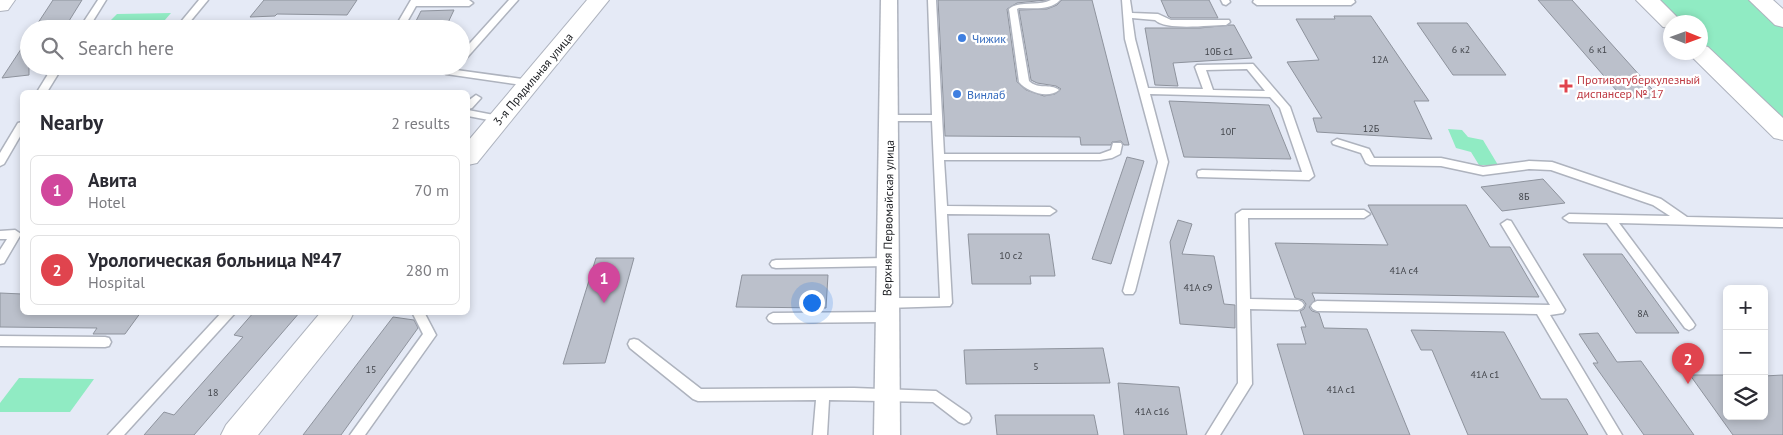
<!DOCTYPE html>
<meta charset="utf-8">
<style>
:root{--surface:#fff;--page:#f7f7f7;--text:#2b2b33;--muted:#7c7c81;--line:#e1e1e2;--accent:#2e7a22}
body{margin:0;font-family:"PT Sans",sans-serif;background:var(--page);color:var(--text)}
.controls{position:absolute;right:15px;bottom:15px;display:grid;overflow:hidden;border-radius:8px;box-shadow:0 2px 8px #0003}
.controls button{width:45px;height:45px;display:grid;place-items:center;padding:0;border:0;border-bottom:1px solid var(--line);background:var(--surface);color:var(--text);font:25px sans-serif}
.compass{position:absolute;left:1663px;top:15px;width:45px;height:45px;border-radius:50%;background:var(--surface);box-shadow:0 2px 8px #0003;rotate:91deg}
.you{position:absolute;left:811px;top:302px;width:18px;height:18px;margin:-12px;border:4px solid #fff;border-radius:50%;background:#1a73e8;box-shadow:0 0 0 8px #1a73e833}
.badge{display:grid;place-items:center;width:32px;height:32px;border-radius:50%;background:var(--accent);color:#fff;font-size:16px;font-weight:700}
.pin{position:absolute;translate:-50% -41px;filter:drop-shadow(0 1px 2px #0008)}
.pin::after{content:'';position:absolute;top:26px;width:18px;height:15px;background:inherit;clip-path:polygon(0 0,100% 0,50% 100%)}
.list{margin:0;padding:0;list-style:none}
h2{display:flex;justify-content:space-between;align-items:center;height:65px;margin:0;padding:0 20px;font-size:21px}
h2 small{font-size:16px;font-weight:400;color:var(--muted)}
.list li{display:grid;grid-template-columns:32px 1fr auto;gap:15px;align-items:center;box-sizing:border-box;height:70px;margin:0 10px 10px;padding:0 10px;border:1px solid var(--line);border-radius:8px}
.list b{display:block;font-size:19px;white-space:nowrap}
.list p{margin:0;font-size:16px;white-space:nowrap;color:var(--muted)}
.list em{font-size:16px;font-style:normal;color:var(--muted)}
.icon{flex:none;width:28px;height:28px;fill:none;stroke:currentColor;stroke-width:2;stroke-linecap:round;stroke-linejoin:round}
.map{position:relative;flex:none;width:1783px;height:435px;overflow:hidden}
.search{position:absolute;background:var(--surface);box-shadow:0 2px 8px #0003;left:20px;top:20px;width:450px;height:55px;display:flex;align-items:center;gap:12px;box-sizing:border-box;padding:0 18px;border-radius:28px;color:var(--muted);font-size:19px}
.panel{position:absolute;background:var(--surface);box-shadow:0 2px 8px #0003;left:20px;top:90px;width:450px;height:225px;border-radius:8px}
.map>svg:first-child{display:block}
</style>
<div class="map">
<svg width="1783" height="435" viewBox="0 0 1783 435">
<rect width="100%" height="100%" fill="#e5eaf6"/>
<g fill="#90ebc3">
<polygon points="1653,0 1754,0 1783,25 1783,126 1701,46 1700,22 1676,22"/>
<polygon points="171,13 157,29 102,29 117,14"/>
<polygon points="1448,129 1462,130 1468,137 1483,140 1498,165 1479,165 1471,152 1456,148"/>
<polygon points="19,378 94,379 70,412 0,412 0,403"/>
</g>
<g fill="#bbc0cb" stroke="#8e939d">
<polygon points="53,0 82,0 64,29 34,29"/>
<polygon points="264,0 357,0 347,15 277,14 275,16 250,17"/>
<polygon points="938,0 1046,0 1017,3 1007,9 1017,82 1026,90 1044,96 1055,94 1061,89 1056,86 1037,83 1031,80 1019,10 1047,9 1057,5 1062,0 1092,0 1129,145 1124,145 1121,141 1112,142 1111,145 1081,145 1080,137 945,136"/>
<polygon points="1161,0 1209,0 1218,18 1171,18 1168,16"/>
<polygon points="1538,0 1572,0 1660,98 1623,98"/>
<polygon points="454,10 445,29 412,29 421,11"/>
<polygon points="1334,16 1371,16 1429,101 1414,101 1432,139 1317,132 1313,118 1322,118 1287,62 1319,60 1296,19 1335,19"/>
<polygon points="1417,23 1467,23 1506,75 1453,75"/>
<polygon points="1229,25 1234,25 1252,58 1173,63 1178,86 1155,85 1145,28 1200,28"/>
<polygon points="29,37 29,75 2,78"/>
<polygon points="1169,101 1269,105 1291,159 1184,157"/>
<polygon points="1127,157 1144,161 1111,264 1092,259"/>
<polygon points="1543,179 1565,203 1502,211 1481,187"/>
<polygon points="1368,205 1466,205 1490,247 1510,247 1539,297 1312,293 1315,300 1309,307 1312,311 1319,313 1324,328 1367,329 1410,435 1304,435 1277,344 1306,344 1301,327 1306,327 1300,311 1304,309 1306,304 1303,300 1295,298 1275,243 1388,245"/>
<polygon points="1178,220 1192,224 1182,254 1214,256 1224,304 1235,305 1235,328 1180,324 1170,242"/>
<polygon points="968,234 1049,234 1055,276 1030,276 1031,284 972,284"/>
<polygon points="1583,254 1622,254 1679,333 1636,333"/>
<polygon points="596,258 634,258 605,363 563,364"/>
<polygon points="742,275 828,275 826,308 736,307"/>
<polygon points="0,293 22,294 22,312 141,312 125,334 93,334 97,328 0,327"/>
<polygon points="254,312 300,312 194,435 144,435 164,412 174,415 243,337 234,335"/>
<polygon points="393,317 414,320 418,328 341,435 303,435"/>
<polygon points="1411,330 1504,332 1541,399 1567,399 1588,435 1468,435 1432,350 1421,350"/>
<polygon points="1598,333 1617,362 1641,361 1694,435 1644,435 1593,363 1598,363 1579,334"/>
<polygon points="1103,348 1110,383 966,384 964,350"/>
<polygon points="1690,375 1727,375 1727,416 1764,416 1764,376 1783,375 1783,435 1733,435"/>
<polygon points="1118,383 1179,387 1187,435 1124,435"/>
<polygon points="995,415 1094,415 1098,435 997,435"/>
</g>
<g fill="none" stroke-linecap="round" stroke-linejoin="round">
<g stroke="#aeb3be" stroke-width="3">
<g id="lane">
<polygon points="98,0 106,0 88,29 79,29"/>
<polygon points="199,0 208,0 184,29 175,29"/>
<polygon points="411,0 469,0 473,3 469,6 416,6 403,29 394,29"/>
<polygon points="509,0 518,0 464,61 461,62 461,53"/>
<polygon points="928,0 936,0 944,154 1100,154 1111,150 1113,143 1121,143 1122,145 1120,154 1112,158 1100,160 944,160 947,206 1050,207 1056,211 1050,215 947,214 952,303 950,306 886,308 882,306 880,303 882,300 886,298 940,298 932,121 889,121 884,118 889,115 932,115"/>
<path d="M1051,0H1060C1050,11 1033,8 1019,8L1017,9L1029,81C1038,90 1050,83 1059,90C1048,99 1027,92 1019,82L1009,9C1019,0 1037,7 1051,0Z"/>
<path d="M1122,0H1130L1132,13L1158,14L1171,20H1229L1230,22L1226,25C1210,25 1166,31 1155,20L1132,18L1135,39L1148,88L1203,89L1195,67L1197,65L1253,64L1290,107L1314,176L1309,180L1198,177L1197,174L1198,171L1202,170L1302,172L1280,108L1270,97L1150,94L1168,162L1135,291L1133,294H1125L1123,291L1158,162L1125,39ZM1247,69L1265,91L1213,90L1206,70Z"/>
<polygon points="1221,0 1229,0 1230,2 1226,5 1223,4"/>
<polygon points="1254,0 1354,0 1355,2 1351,5 1257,5 1253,2"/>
<polygon points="53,66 63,66 47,92 37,92"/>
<polygon points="449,69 529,80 534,83 529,86 446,74 446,70"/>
<polygon points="476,95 481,98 472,108 468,109 468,101"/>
<polygon points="468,110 499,116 504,119 499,122 468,116"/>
<polygon points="22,122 22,133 4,164 0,166 0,153 18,123"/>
<polygon points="1337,139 1369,149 1374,158 1441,158 1483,167 1529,161 1552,162 1661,199 1687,217 1783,219 1783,227 1619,223 1693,322 1695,325 1693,328 1689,330 1685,328 1607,223 1569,222 1563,218 1569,214 1670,216 1653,205 1551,170 1529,169 1483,175 1441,166 1370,165 1366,163 1361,153 1333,144 1332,142"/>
<polygon points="1242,210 1364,210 1370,214 1364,218 1248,218 1250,299 1298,300 1302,302 1304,305 1302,308 1298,310 1250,309 1252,384 1220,435 1206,435 1238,383 1236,214"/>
<polygon points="1507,220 1511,221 1565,310 1563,313 1550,315 1622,435 1608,435 1537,314 1317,311 1313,309 1311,306 1313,303 1317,301 1550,305 1501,224"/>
<polygon points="15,230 21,234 4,263 0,264 0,250 7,239 0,239 0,231"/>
<polygon points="887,258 891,259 893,262 891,265 887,266 776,268 772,267 770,264 772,261 776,260"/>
<polygon points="222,312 236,312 124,435 108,435"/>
<polygon points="412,312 424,312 436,335 365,435 350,435 423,334"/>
<polygon points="886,312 890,314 892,317 890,320 886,322 773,323 769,321 767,318 769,315 773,313"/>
<polygon points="0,336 105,337 109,338 111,342 109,346 105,347 0,346"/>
<polygon points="634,339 638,340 701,389 854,388 936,391 969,414 971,418 969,422 964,424 959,422 933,402 829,400 827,435 813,435 816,400 698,401 693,399 630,348 628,344 630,340"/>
</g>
</g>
<g stroke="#aeb3be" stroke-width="3">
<polygon id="street" points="881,0 897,0 900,435 874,435"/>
</g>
<g stroke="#aeb3be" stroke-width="2">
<g id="secondary">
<polygon points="0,0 15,0 8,10 0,11"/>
<polygon points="587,0 609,0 477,163 468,165 468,141"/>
<polygon points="1636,0 1660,0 1682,22 1670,22 1670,28 1663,27"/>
<polygon points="1749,0 1773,0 1783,9 1783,27 1775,25"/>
<polygon points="1700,45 1708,47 1783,118 1783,140 1774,138 1692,57 1689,52 1700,52"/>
<polygon points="321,312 354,312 350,320 258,435 221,435 226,425"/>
</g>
</g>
<use href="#lane" fill="#fff" fill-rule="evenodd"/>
<use href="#street" fill="#fff" fill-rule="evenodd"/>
<use href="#secondary" fill="#fff" fill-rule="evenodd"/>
</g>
<g fill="#3f7fe0" stroke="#fff" stroke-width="2">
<circle cx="962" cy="38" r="5"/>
<circle cx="957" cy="94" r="5"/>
</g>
<path fill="#e0444e" stroke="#fff" stroke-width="2" d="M1563.5 78.5h5v5h5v5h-5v5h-5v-5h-5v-5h5z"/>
<g text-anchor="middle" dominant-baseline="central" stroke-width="4.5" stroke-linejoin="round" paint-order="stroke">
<g font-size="10" fill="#42454b">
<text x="1461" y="49">6 к2</text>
<text x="1598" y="49">6 к1</text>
<text x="1219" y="51">10Б с1</text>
<text x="1380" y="59">12А</text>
<text x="1371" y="128">12Б</text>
<text x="1228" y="131">10Г</text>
<text x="1524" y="196">8Б</text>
<text x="1011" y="255">10 с2</text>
<text x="1404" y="270">41А с4</text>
<text x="1198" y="287">41А с9</text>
<text x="1643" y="313">8А</text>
<text x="1036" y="366">5</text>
<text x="371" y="369">15</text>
<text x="1485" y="374">41А с1</text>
<text x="1341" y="389">41А с1</text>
<text x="213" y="392">18</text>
<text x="1152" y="411">41А с16</text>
</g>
<g font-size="12" fill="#366cbe" stroke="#fff" text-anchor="start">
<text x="972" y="38">Чижик</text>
<text x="967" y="94">Винлаб</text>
</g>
<g font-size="12" fill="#1a1c20" stroke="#fff">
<text transform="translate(533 79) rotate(-50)">3-я Прядильная улица</text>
<text transform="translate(888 218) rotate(-89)">Верхняя Первомайская улица</text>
</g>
<g font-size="12" fill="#be3a42" stroke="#fff" text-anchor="start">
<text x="1577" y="79">Противотуберкулезный<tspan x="1577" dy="14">диспансер № 17</tspan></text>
</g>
</g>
</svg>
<div class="controls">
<button>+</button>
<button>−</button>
<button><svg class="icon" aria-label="layers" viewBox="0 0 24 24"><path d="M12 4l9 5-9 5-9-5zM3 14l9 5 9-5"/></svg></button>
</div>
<svg class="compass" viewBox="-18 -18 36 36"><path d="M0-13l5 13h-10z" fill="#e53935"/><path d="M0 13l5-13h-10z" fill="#7c7c81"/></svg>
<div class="you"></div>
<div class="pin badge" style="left:604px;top:303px;background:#d1479c">1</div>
<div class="pin badge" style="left:1688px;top:384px;background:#e0444e">2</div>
<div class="search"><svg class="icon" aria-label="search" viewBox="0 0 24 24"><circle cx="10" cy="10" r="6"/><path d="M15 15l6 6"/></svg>Search here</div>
<section class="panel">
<h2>Nearby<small>2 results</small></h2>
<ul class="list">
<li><span class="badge" style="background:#d1479c">1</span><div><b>Авита</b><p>Hotel</p></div><em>70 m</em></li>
<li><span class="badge" style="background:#e0444e">2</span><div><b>Урологическая больница №47</b><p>Hospital</p></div><em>280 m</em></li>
</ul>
</section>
</div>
